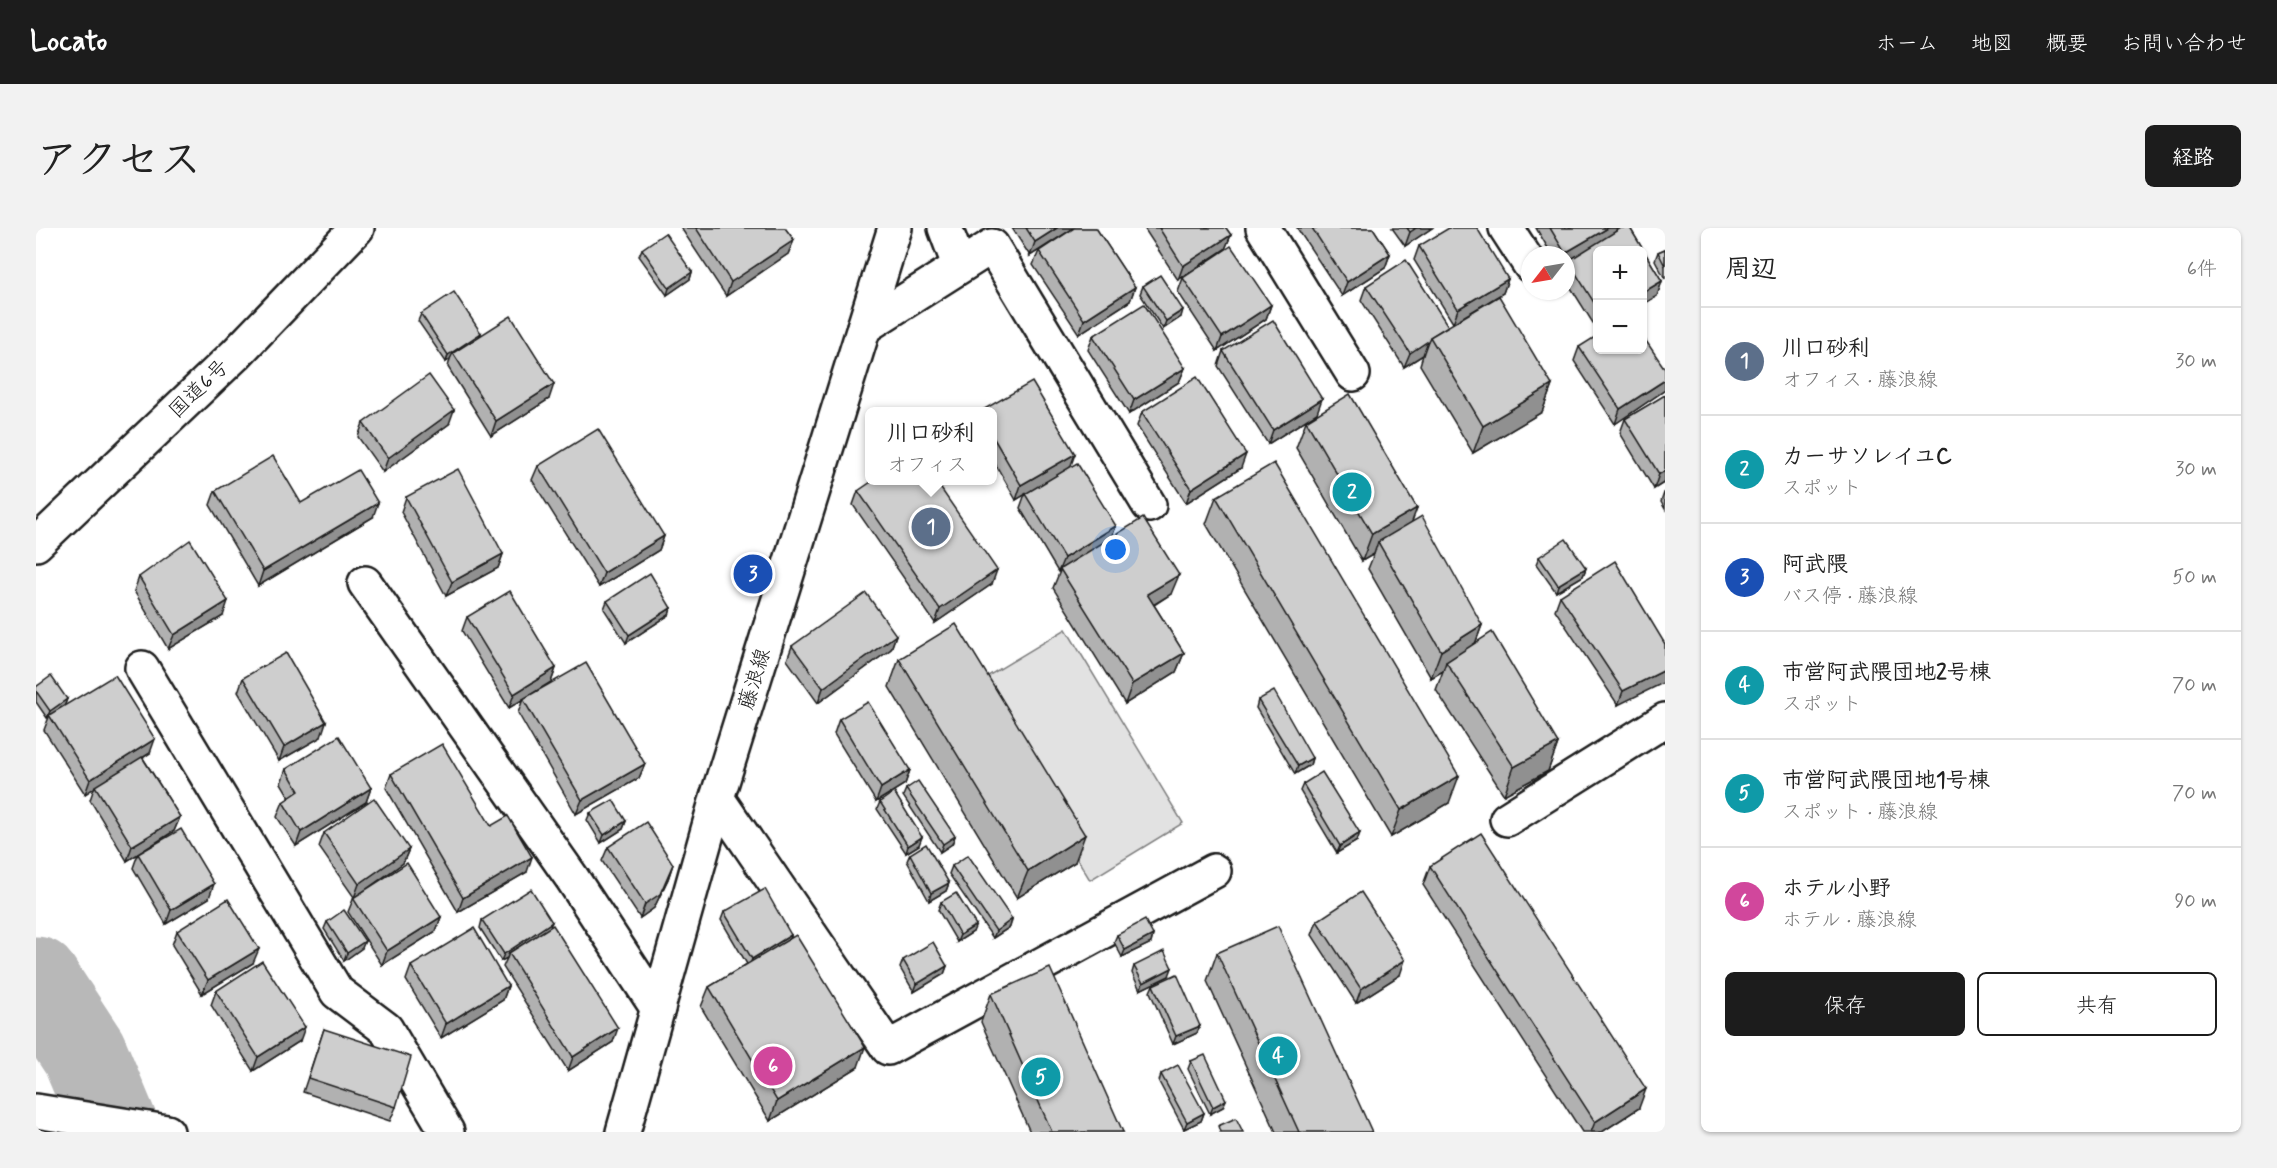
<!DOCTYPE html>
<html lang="ja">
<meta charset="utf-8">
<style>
:root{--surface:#fff;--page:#f2f2f2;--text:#222;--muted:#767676;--line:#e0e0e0;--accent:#1c1c1c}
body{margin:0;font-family:Mynerve,"Klee One",sans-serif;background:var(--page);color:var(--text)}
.controls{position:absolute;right:18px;top:18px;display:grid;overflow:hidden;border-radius:9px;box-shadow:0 2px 4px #0004}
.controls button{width:54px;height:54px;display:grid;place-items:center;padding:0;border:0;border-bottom:2px solid var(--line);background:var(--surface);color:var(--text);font:30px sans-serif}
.compass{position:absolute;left:1485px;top:18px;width:54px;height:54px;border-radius:50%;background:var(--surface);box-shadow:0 2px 4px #0004;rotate:239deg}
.you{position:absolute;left:1080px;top:322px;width:21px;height:21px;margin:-15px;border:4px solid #fff;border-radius:50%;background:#1a73e8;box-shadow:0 0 0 9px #1a73e833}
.badge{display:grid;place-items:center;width:39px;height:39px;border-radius:50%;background:var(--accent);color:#fff;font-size:20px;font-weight:700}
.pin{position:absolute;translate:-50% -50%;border:3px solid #fff;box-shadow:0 2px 6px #0006}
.popup{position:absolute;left:829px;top:179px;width:132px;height:78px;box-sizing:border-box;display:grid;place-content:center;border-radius:9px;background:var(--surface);filter:drop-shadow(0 2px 4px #0005);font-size:20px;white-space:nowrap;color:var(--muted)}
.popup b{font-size:22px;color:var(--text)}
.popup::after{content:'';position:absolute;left:50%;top:100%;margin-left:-12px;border:12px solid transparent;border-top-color:var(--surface)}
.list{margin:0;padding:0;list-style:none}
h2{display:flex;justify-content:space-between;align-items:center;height:78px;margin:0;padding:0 24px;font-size:26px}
h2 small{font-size:20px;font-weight:400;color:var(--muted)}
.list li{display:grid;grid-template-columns:39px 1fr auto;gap:18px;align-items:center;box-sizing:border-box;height:108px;padding:0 24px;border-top:2px solid var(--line)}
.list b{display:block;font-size:22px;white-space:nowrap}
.list p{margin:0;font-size:20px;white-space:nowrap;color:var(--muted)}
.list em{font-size:20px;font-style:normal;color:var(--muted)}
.actions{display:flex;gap:12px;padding:18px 24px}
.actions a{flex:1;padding:14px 0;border:2px solid var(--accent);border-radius:9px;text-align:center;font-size:21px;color:var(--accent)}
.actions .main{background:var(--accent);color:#fff}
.map{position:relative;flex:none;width:1629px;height:904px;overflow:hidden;border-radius:9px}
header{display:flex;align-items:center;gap:36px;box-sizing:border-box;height:84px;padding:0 30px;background:var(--accent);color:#fff}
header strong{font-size:28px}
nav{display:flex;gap:33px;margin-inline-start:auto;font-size:21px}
.intro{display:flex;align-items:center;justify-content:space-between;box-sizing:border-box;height:144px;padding:0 36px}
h1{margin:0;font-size:42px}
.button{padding:15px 27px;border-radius:9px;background:var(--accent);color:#fff;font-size:21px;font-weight:700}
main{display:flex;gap:36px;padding:0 36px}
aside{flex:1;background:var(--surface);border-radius:9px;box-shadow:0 2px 4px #0004}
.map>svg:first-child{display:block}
</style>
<header>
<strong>Locato</strong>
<nav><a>ホーム</a><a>地図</a><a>概要</a><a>お問い合わせ</a></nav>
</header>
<div class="intro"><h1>アクセス</h1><a class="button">経路</a></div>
<main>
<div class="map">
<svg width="1629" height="904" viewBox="0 0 1629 904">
<rect width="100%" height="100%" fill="#fff"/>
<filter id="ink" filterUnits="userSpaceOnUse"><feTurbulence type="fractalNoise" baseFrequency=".0167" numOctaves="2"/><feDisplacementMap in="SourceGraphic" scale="12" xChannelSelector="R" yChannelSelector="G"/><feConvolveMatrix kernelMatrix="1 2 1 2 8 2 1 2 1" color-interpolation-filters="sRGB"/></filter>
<g filter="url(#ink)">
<polygon fill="#e2e2e2" stroke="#7f7f7f" stroke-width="1.5" points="1030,401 1147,595 1054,652 937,457"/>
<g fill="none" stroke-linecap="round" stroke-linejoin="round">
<polyline stroke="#b8b8b8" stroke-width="87" points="0,752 48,825 81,904"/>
<g stroke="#1c1c1c" stroke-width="38">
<g id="minor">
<polyline points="909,0 923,37"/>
<polyline points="1227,0 1317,146"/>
<polyline points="1470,0 1494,37"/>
<polyline points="828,99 956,18 1113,277"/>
<polyline points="329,355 536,650 622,781"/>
<polyline points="106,440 301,764 350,801 411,904"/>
<polyline points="681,570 852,820 1178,643"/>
<polyline points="1471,591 1629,492"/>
</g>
</g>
<g stroke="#1c1c1c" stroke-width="38">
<polyline id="tertiary" points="587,904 681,570 859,0"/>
</g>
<g stroke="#1c1c1c" stroke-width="38">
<g id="trunk">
<polyline points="0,316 200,126 321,0"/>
<polyline points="0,883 131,904"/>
</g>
</g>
<use href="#minor" stroke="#fff" stroke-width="33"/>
<use href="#tertiary" stroke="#fff" stroke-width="33"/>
<use href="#trunk" stroke="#fff" stroke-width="33"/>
</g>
<g fill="#b1b1b1" stroke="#1c1c1c" stroke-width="1.5">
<polygon points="645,0 749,0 758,12 752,26 690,68"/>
<polygon points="976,0 1060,0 1099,59 1094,73 1043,106 997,37 1003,23 1019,12 994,28"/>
<polygon points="1108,0 1190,0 1195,7 1189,21 1142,52"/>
<polygon points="1261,0 1337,0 1354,26 1349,40 1306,68"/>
<polygon points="1356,0 1396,0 1369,18"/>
<polygon points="1500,0 1581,0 1580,3 1585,0 1594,0 1626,53 1621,68 1606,77 1606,22 1562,22 1562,103 1530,52 1531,36 1530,36 1530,27 1516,27"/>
<polygon points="1383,18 1472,51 1467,65 1417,95 1378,32"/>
<polygon points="606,21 656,44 654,51 631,67 603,28"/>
<polygon points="1629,21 1629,51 1619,32 1622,24"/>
<polygon points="1147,50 1235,77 1230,91 1181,123 1142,64"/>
<polygon points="1107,58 1145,89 1127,101 1104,66"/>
<polygon points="1330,58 1412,98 1516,157 1506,184 1437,225 1384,137 1387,127 1368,139 1325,72"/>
<polygon points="385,86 444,107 513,171 455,208 412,139 414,131 410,134 382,93"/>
<polygon points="1057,108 1149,140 1143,154 1093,186 1052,122"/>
<polygon points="1543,119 1629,162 1579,196 1538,133"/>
<polygon points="1187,123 1281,185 1232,216 1182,138"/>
<polygon points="1629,167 1629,254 1618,261 1584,205 1589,191"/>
<polygon points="957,183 1034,239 1076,309 1135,366 1118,377 1148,425 1140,444 1089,476 1017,360 1024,343 1022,344 984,280 989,266 980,272 957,232"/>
<polygon points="1106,184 1205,240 1150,275 1101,198"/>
<polygon points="1270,193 1375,295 1446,397 1439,416 1522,515 1512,543 1468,567 1400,462 1407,443 1395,450 1332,341 1338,326 1326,333 1260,220"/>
<polygon points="327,195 413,196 347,244 322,209"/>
<polygon points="502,238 628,308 623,322 563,359 496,252"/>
<polygon points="1629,262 1629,281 1625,274"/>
<polygon points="179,263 265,275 337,289 222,358 174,277"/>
<polygon points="822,263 956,356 899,395 817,277"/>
<polygon points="370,269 467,326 462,340 410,368 365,284"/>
<polygon points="1180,269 1413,575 1355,609 1170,296"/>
<polygon points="1503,329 1550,340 1547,348 1520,364 1500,336"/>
<polygon points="103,349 187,388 132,421 98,363"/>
<polygon points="1524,368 1629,416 1582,477 1519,382"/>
<polygon points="571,373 635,380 633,387 590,415 568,381"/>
<polygon points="431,389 520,440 515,454 473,480 426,403"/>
<polygon points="860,407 855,421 782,475 751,432 756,418"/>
<polygon points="863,431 1039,634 981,670 853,459"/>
<polygon points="207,450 285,509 243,533 202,464"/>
<polygon points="0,459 31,471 28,478 114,525 107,530 144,589 138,603 91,633 54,572 58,560 49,566 8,502 13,489 11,490 0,474"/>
<polygon points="487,471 609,536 603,550 540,586 482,485"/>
<polygon points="1222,472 1276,530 1274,537 1259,546 1220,480"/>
<polygon points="803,491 874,542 869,556 840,574 798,506"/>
<polygon points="250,541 335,560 330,574 260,618 241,589 247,574 254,570 245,555"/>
<polygon points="355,546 455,598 491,644 422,684 350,560"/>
<polygon points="1267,556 1321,613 1301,625 1264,563"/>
<polygon points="870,561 919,608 916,616 904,624 867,568"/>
<polygon points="844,574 883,617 870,625 841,581"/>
<polygon points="554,585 590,593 587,601 565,615 551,592"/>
<polygon points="288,605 373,621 367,635 331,661 405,689 400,703 346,737 312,684 318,669 283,619"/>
<polygon points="572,619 637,636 632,651 618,680 604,690 566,633"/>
<polygon points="102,626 173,670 130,696 97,640"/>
<polygon points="874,626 913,655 910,663 893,673 871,633"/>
<polygon points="916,638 976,691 974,699 957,710 913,646"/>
<polygon points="1394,638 1603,880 1566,904 1546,904 1387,657"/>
<polygon points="905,674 937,704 921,714 902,682"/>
<polygon points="688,684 755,707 754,710 822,839 734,893 665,779 673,759 711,736 685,692"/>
<polygon points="446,692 514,699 577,814 532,843 467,739 471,730 465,733 444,700"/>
<polygon points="1281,693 1364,747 1320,775 1276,707"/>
<polygon points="291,694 326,720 308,733 288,701"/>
<polygon points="141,703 217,735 166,766 136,717"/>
<polygon points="1081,707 1117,707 1115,715 1086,729 1078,714"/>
<polygon points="1181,725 1336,904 1240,904 1171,753"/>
<polygon points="867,732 911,738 908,746 878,764 864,740"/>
<polygon points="375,738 472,758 467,772 405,810 370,752"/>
<polygon points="1098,738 1133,748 1104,762 1096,745"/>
<polygon points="1117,757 1161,805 1137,816 1114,764"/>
<polygon points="180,763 264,813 217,843 175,777"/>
<polygon points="955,766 1087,904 994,904 945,794"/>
<polygon points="288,801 360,879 354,893 267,864"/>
<polygon points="1155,833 1187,879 1174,886 1152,841"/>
<polygon points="1125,846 1168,885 1165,893 1148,901 1123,854"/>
</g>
<g fill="#909090" stroke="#1c1c1c" stroke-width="1.5">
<polygon points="1021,0 1038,0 994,28 999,14"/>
<polygon points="1380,0 1396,0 1369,18 1374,4"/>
<polygon points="1572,0 1581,0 1578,7 1532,33 1530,36 1529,25"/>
<polygon points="1195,7 1189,21 1142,52 1147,38"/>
<polygon points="758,12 752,26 690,68 695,54"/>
<polygon points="1354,26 1349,40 1306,68 1311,54"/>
<polygon points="656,44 654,51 631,67 633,60"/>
<polygon points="1472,51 1467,65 1417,95 1422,81"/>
<polygon points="1626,53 1621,68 1606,77 1606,65"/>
<polygon points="1099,59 1094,73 1043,106 1048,92"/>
<polygon points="1235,77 1230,91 1181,123 1186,109"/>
<polygon points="1147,82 1145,89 1127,101 1130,93"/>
<polygon points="445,105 442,113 417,125 414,131 410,134 412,127"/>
<polygon points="1392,113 1387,127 1368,139 1374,125"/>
<polygon points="1149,140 1143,154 1093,186 1098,172"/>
<polygon points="1629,152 1629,162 1579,196 1584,181"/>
<polygon points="518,156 513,171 455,208 460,193"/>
<polygon points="1516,157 1506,184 1437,225 1447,198"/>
<polygon points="1286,171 1281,185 1232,216 1237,202"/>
<polygon points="418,182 413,196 347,244 352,230"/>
<polygon points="1039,226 1034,240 980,272 985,257"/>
<polygon points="1210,226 1205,240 1150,275 1155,261"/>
<polygon points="1629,243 1629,254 1618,261 1623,246"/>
<polygon points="342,275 337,289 222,358 227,343"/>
<polygon points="1381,280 1371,307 1342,314 1338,326 1326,333 1336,306"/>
<polygon points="1080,298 1075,313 1024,341 1022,344 1028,330"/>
<polygon points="628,308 623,322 563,359 568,345"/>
<polygon points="467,326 462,340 410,368 416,354"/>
<polygon points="1550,340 1547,348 1520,364 1522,357"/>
<polygon points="961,342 956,356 899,395 904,381"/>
<polygon points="1143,347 1135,366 1104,385 1111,366"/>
<polygon points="192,373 187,388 132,421 138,407"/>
<polygon points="635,380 633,387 590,415 593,407"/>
<polygon points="1446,397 1436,424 1410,434 1407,443 1395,450 1405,423"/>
<polygon points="860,407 855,421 782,475 787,460"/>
<polygon points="1148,425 1140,444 1089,476 1096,456"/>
<polygon points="520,440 515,454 473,480 478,466"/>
<polygon points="1629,442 1629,454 1582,477 1587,463"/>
<polygon points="31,471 28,479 13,487 11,490 14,483"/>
<polygon points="290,494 285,509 243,533 248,519"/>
<polygon points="119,511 114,525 59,559 59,558 58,560 49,566 54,552"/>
<polygon points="1522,515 1512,543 1468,567 1478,539"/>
<polygon points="1276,530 1274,537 1259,546 1262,538"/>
<polygon points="609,536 603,550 540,586 546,572"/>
<polygon points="874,542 869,556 840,574 845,560"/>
<polygon points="1423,548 1413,575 1355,609 1365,582"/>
<polygon points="335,560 330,574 260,618 265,604"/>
<polygon points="144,589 138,603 91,633 96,618"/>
<polygon points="590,593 587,601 565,615 568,607"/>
<polygon points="1324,605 1321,613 1301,625 1304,618"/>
<polygon points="1049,607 1039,634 981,670 992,643"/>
<polygon points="919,608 916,616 904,624 907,616"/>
<polygon points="886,609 883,617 870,625 872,618"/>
<polygon points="373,621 367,635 318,670 323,656"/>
<polygon points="496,629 491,644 422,684 427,670"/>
<polygon points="637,636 632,651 618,680 604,690 609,676"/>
<polygon points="913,655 910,663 893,673 895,665"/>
<polygon points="178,656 173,670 130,696 135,682"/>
<polygon points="405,689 400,703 346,737 351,723"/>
<polygon points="976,691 974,699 957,710 960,703"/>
<polygon points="516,694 513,701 473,725 471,730 465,733 468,726"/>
<polygon points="940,697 937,704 921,714 924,707"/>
<polygon points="755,707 753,715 713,739 716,731"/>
<polygon points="1117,707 1115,715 1086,729 1089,722"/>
<polygon points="329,713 326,720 308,733 311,725"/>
<polygon points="223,721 217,735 166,766 172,752"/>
<polygon points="1369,732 1364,747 1320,775 1325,761"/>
<polygon points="911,738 908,746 878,764 881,756"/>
<polygon points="1136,740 1133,748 1104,762 1107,755"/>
<polygon points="472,758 467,772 405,810 410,796"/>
<polygon points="1164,798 1161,805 1137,816 1140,808"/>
<polygon points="269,799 264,813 217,843 222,829"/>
<polygon points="582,800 577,814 532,843 537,829"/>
<polygon points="829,819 822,839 734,893 741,873"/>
<polygon points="1610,861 1603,880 1566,904 1555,904 1559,894"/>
<polygon points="1190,872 1187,879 1174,886 1177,879"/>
<polygon points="1168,885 1165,893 1148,901 1151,894"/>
</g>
<g fill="#cecece" stroke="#1c1c1c" stroke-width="1.5">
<polygon points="660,0 749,0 758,12 695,54"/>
<polygon points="990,0 1021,0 999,14"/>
<polygon points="1038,0 1060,0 1099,59 1048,92 1003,23"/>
<polygon points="1123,0 1190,0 1195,7 1147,38"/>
<polygon points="1276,0 1337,0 1354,26 1311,54"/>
<polygon points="1371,0 1380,0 1374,4"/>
<polygon points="1413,0 1441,0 1472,51 1422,81 1383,18"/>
<polygon points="1514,0 1572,0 1529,25"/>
<polygon points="1585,0 1594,0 1626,53 1606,65 1606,22 1562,22 1562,81 1532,33"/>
<polygon points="629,5 656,44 633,60 606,21"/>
<polygon points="1195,18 1235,77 1186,109 1147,50"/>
<polygon points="1629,21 1629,38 1622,24"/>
<polygon points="1370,32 1412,98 1394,109 1392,113 1374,125 1330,58"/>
<polygon points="1124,47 1147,82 1130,93 1107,58"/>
<polygon points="418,64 445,105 412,127 385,86"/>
<polygon points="1463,68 1516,157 1447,198 1394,109"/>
<polygon points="1108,76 1149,140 1098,172 1057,108"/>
<polygon points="475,88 518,156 460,193 417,125"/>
<polygon points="1237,92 1286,171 1237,202 1187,123"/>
<polygon points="1562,107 1562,122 1606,122 1606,107 1629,141 1629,152 1584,181 1543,119"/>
<polygon points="393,147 418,182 352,230 327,195"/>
<polygon points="1161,149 1210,226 1155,261 1106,184"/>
<polygon points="996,154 1039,226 985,257 957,209 957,183 945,183"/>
<polygon points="1314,166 1381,280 1336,306 1270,193"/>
<polygon points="1629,167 1629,243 1623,246 1589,191"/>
<polygon points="562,201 628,308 568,345 502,238"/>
<polygon points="237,228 265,275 322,242 342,275 227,343 179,263"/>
<polygon points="1041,235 1080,298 1028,330 989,266"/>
<polygon points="1238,235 1423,548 1365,582 1180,269"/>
<polygon points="422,241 467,326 416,354 370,269"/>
<polygon points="838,252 899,252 961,342 904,381 822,263"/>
<polygon points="1386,288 1446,397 1405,423 1342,314"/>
<polygon points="1107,290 1143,347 1111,366 1148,425 1096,456 1024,341"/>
<polygon points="1530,311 1550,340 1522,357 1503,329"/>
<polygon points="154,312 192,373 138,407 103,349"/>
<polygon points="1579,333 1629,416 1629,442 1587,463 1524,368"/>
<polygon points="614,345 635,380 593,407 571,373"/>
<polygon points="474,363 520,440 478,466 431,389"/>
<polygon points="830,365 860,407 787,460 756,418"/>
<polygon points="920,396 1049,607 992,643 863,431"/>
<polygon points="1456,404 1522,515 1478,539 1410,434"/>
<polygon points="250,425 290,494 248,519 207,450"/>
<polygon points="550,435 609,536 546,572 487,471"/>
<polygon points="79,447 119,511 54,552 13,487"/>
<polygon points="15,448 31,471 14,483 0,463 0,459"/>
<polygon points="1238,463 1276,530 1262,538 1222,472"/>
<polygon points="832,474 874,542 845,560 803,491"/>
<polygon points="303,508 335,560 265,604 247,574 263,563 250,541"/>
<polygon points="406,516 455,598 472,588 496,629 427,670 355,546"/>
<polygon points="106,529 144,589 96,618 59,558"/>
<polygon points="1286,544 1324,605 1304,618 1267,556"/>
<polygon points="882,553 919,608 907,616 870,561"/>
<polygon points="858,564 886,609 872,618 844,574"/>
<polygon points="338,570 373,621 323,656 288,605"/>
<polygon points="577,572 590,593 568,607 554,585"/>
<polygon points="610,594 637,636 624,666 609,676 572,619"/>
<polygon points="145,601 178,656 135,682 102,626"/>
<polygon points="1445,605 1610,861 1559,894 1394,638"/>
<polygon points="890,616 913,655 895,665 874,626"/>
<polygon points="932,627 976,691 960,703 916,638"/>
<polygon points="371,635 405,689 351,723 317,670"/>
<polygon points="495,661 516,694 468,726 446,692"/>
<polygon points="729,661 755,707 716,731 688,684"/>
<polygon points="1325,664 1369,732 1325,761 1281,693"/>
<polygon points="920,665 940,697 924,707 905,674"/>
<polygon points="192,671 223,721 172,752 141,703"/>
<polygon points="308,682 329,713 311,725 291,694"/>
<polygon points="1109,692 1117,707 1089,722 1081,707"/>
<polygon points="517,697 582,800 537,829 473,725"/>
<polygon points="1242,698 1336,904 1263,904 1181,725"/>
<polygon points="438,700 472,758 410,796 375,738"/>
<polygon points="760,707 829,819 741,873 673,759"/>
<polygon points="897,714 911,738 881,756 867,732"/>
<polygon points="1128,723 1136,740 1107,755 1098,738"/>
<polygon points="226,733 269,799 222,829 180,763"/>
<polygon points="1014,740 1087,904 1016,904 955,766"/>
<polygon points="1141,746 1164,798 1140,808 1117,757"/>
<polygon points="288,801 375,829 360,879 272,850"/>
<polygon points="1169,827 1190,872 1177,879 1155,833"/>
<polygon points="1142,837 1168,885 1151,894 1125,846"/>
<polygon points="1200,890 1207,904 1184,904 1182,898"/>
</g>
</g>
<g text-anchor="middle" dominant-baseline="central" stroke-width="4.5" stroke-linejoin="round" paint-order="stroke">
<g font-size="21" fill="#1c1c1c" stroke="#fff">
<text transform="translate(163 161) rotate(-44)">国道6号</text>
<text transform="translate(719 451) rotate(-73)">藤浪線</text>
</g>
</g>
</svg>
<div class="controls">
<button>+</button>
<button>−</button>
</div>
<svg class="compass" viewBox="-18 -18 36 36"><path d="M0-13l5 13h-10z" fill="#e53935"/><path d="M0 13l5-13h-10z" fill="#767676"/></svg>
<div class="you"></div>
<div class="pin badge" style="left:895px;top:299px;background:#5c6f8a">1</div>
<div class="popup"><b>川口砂利</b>オフィス</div>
<div class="pin badge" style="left:1316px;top:264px;background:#0f9aa8">2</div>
<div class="pin badge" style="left:717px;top:346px;background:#1a4fb4">3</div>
<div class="pin badge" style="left:1242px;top:828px;background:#0f9aa8">4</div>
<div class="pin badge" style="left:1005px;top:849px;background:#0f9aa8">5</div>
<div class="pin badge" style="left:737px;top:838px;background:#d1479c">6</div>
</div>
<aside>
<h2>周辺<small>6件</small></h2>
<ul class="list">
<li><span class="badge" style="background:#5c6f8a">1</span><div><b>川口砂利</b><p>オフィス · 藤浪線</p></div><em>30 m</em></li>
<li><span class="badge" style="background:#0f9aa8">2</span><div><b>カーサソレイユC</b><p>スポット</p></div><em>30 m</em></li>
<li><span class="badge" style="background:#1a4fb4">3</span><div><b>阿武隈</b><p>バス停 · 藤浪線</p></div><em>50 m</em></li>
<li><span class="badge" style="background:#0f9aa8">4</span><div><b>市営阿武隈団地2号棟</b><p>スポット</p></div><em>70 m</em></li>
<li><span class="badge" style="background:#0f9aa8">5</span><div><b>市営阿武隈団地1号棟</b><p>スポット · 藤浪線</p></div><em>70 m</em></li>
<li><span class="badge" style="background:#d1479c">6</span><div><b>ホテル小野</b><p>ホテル · 藤浪線</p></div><em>90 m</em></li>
</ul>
<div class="actions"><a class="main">保存</a><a>共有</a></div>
</aside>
</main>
